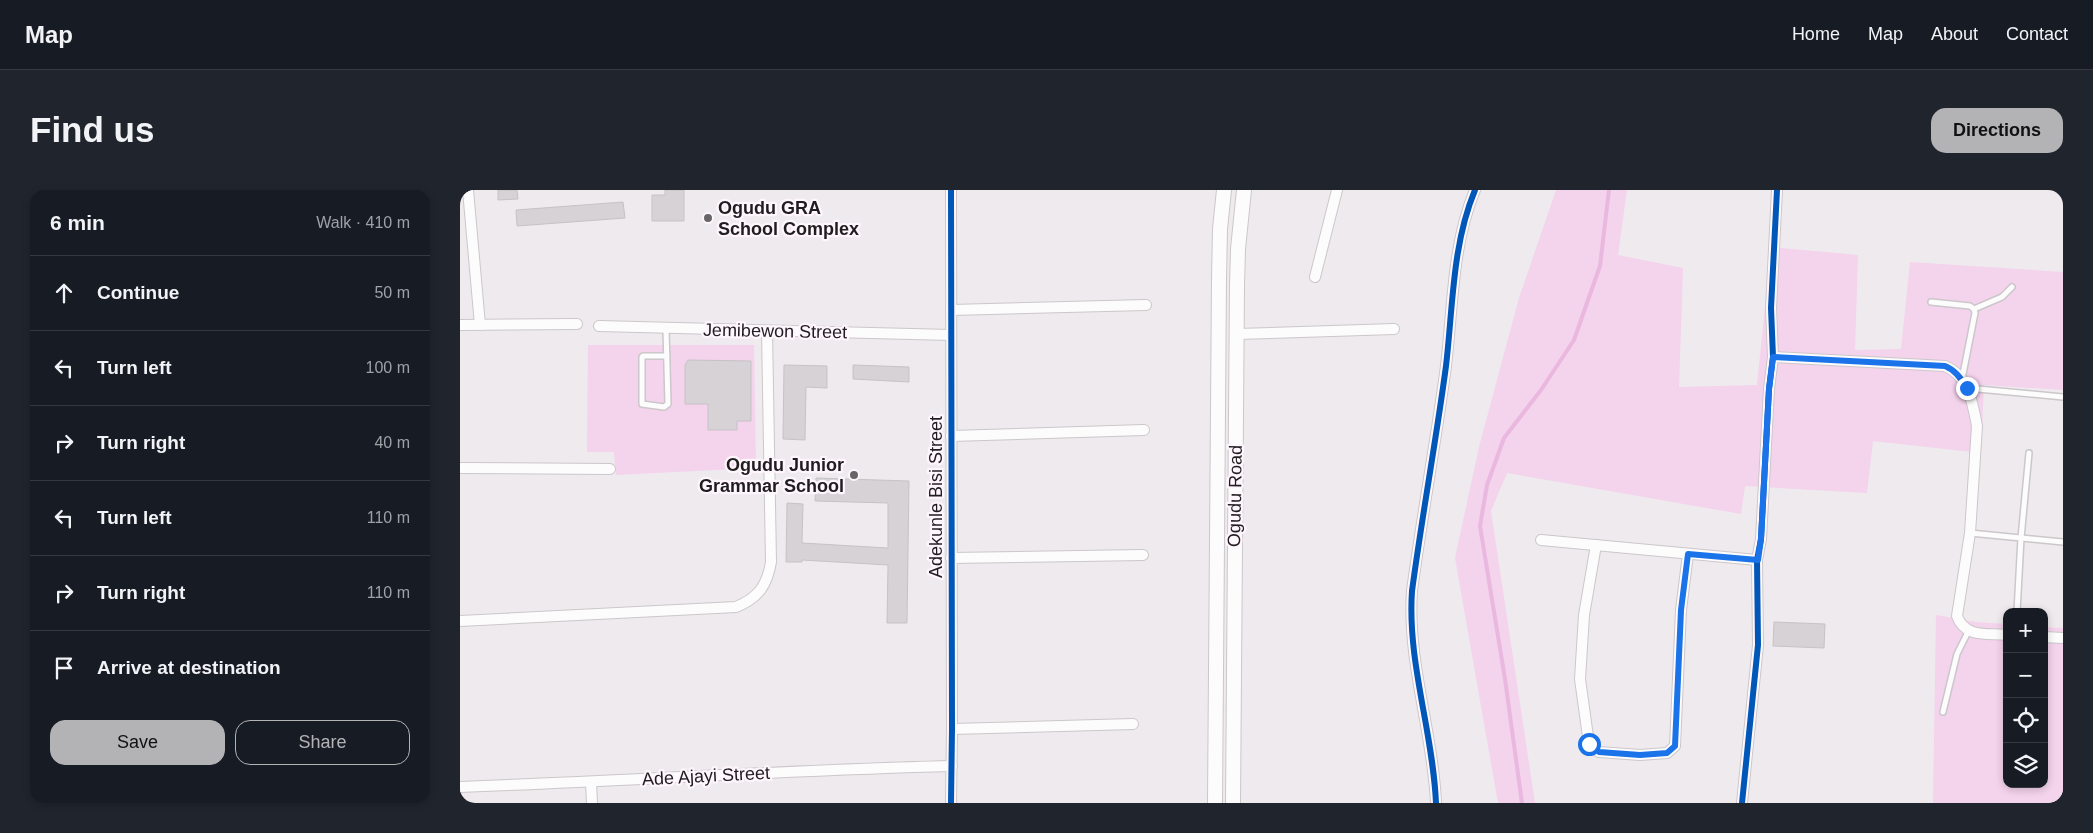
<!DOCTYPE html>
<meta charset="utf-8">
<style>
:root{--surface:#171b24;--page:#20242c;--text:#f1f3f6;--muted:#9ea1a6;--line:#363941;--accent:#b3b3b6}
body{margin:0;font-family:Arial,sans-serif;background:var(--page);color:var(--text)}
.controls{position:absolute;right:15px;bottom:15px;display:grid;overflow:hidden;border-radius:10px;box-shadow:0 2px 8px #0003}
.controls button{width:45px;height:45px;display:grid;place-items:center;padding:0;border:0;border-bottom:1px solid var(--line);background:var(--surface);color:var(--text);font:25px sans-serif}
.stop{position:absolute;width:15px;height:15px;margin:-11px;border:4px solid #1a73e8;border-radius:50%;background:#fff}
.stop.end{background:#1a73e8;border-color:#fff;box-shadow:0 1px 5px #0008}
.list{margin:0;padding:0;list-style:none}
h2{display:flex;justify-content:space-between;align-items:center;height:65px;margin:0;padding:0 20px;font-size:21px}
h2 small{font-size:16px;font-weight:400;color:var(--muted)}
.list li{display:grid;grid-template-columns:32px 1fr auto;gap:15px;align-items:center;box-sizing:border-box;height:75px;padding:0 20px;border-top:1px solid var(--line)}
.list b{display:block;font-size:19px;white-space:nowrap}
.list em{font-size:16px;font-style:normal;color:var(--muted)}
.actions{display:flex;gap:10px;padding:15px 20px}
.actions a{flex:1;padding:11px 0;border:1px solid var(--accent);border-radius:15px;text-align:center;font-size:18px;color:var(--accent)}
.actions .main{background:var(--accent);color:#111}
.icon{flex:none;width:28px;height:28px;fill:none;stroke:currentColor;stroke-width:2;stroke-linecap:round;stroke-linejoin:round}
.map{position:relative;flex:none;width:1603px;height:613px;overflow:hidden;border-radius:15px}
header{display:flex;align-items:center;gap:30px;box-sizing:border-box;height:70px;padding:0 25px;background:var(--surface);border-bottom:1px solid var(--line)}
header strong{font-size:24px}
nav{display:flex;gap:28px;margin-inline-start:auto;font-size:18px}
.intro{display:flex;align-items:center;justify-content:space-between;box-sizing:border-box;height:120px;padding:0 30px}
h1{margin:0;font-size:35px}
.button{padding:12px 22px;border-radius:15px;background:var(--accent);color:#111;font-size:18px;font-weight:700}
main{display:flex;gap:30px;padding:0 30px}
aside{flex:1;background:var(--surface);border-radius:15px;box-shadow:0 2px 8px #0003}
.map>svg:first-child{display:block}
</style>
<header>
<strong>Map</strong>
<nav><a>Home</a><a>Map</a><a>About</a><a>Contact</a></nav>
</header>
<div class="intro"><h1>Find us</h1><a class="button">Directions</a></div>
<main>
<aside>
<h2>6 min<small>Walk · 410 m</small></h2>
<ul class="list">
<li><svg class="icon" aria-label="ahead" viewBox="0 0 24 24"><path d="M12 20V5M6 11l6-6 6 6"/></svg><div><b>Continue</b></div><em>50 m</em></li>
<li><svg class="icon" aria-label="left" viewBox="0 0 24 24"><path d="M17 20v-9H6M10 6l-5 5 5 5"/></svg><div><b>Turn left</b></div><em>100 m</em></li>
<li><svg class="icon" aria-label="right" viewBox="0 0 24 24"><path d="M7 20v-9h11M14 6l5 5-5 5"/></svg><div><b>Turn right</b></div><em>40 m</em></li>
<li><svg class="icon" aria-label="left" viewBox="0 0 24 24"><path d="M17 20v-9H6M10 6l-5 5 5 5"/></svg><div><b>Turn left</b></div><em>110 m</em></li>
<li><svg class="icon" aria-label="right" viewBox="0 0 24 24"><path d="M7 20v-9h11M14 6l5 5-5 5"/></svg><div><b>Turn right</b></div><em>110 m</em></li>
<li><svg class="icon" aria-label="arrive" viewBox="0 0 24 24"><path d="M6 21V4h12l-3 4 3 4H6"/></svg><div><b>Arrive at destination</b></div></li>
</ul>
<div class="actions"><a class="main">Save</a><a>Share</a></div>
</aside>
<div class="map">
<svg width="1603" height="613" viewBox="0 0 1603 613">
<rect width="100%" height="100%" fill="#efeaee"/>
<g fill="#f4d3ec">
<polygon points="1096,0 1167,0 1158,65 1223,78 1219,197 1297,195 1311,57 1398,65 1395,160 1441,159 1450,72 1603,82 1603,200 1524,195 1521,263 1413,251 1407,303 1285,296 1281,324 1047,283 1031,321 1075,613 1038,613 995,368 1019,257 1059,108"/>
<polygon points="128,155 294,155 296,278 156,285 154,262 127,262"/>
<polygon points="1476,425 1516,432 1547,434 1547,594 1584,594 1584,437 1603,438 1603,613 1473,613"/>
</g>
<g fill="none" stroke-linecap="round" stroke-linejoin="round">
<polyline stroke="#eab7de" stroke-width="4" points="1062,613 1045,489 1020,336 1027,295 1044,248 1081,200 1114,150 1140,76 1149,0"/>
</g>
<g fill="#d6d2d5" stroke="#c6c2c5">
<polygon points="38,0 57,0 58,9 38,10"/>
<polygon points="205,0 224,0 224,31 192,31 192,5 205,5"/>
<polygon points="163,12 165,28 57,36 56,20"/>
<polygon points="228,170 291,171 291,231 277,231 277,240 248,240 248,214 225,214 225,175"/>
<polygon points="324,175 367,176 367,198 346,197 345,250 323,249"/>
<polygon points="393,175 449,177 449,192 393,189"/>
<polygon points="356,288 449,291 447,433 427,433 428,375 342,370 342,372 326,372 327,313 343,314 342,353 428,358 428,313 355,311"/>
<polygon points="1314,432 1365,434 1364,458 1313,456"/>
</g>
<g fill="none" stroke-linecap="round" stroke-linejoin="round">
<g stroke="#cbc7ca" stroke-width="8">
<g id="service">
<polyline points="1471,112 1510,116 1514,119 1515,123 1502,189"/>
<polyline points="1514,119 1542,107 1552,97"/>
<polyline points="206,139 208,214 204,217 182,214 182,167 183,166 207,166"/>
<polyline points="1507,198 1603,207"/>
<polyline points="1510,343 1603,352"/>
<polyline points="1557,422 1561,348 1569,263"/>
<polyline points="1483,522 1497,464 1508,442"/>
</g>
</g>
<g stroke="#cbc7ca" stroke-width="12">
<g id="minor">
<polyline points="8,0 20,135"/>
<polyline points="855,87 877,0"/>
<polyline points="491,120 686,115"/>
<polyline points="0,135 117,134"/>
<polyline points="139,136 491,145"/>
<polyline points="777,144 934,139"/>
<path d="M1313,167L1485,176C1508,185 1513,214 1517,236L1510,343L1497,426C1505,448 1526,443 1547,445"/>
<polyline points="491,246 684,240"/>
<polyline points="0,278 150,279"/>
<polyline points="1081,350 1297,370"/>
<polyline points="1136,355 1124,425 1120,489 1129,554 1139,562 1180,565 1207,563 1215,556 1221,420 1228,364"/>
<polyline points="491,368 683,365"/>
<path d="M0,431L276,417C298,408 307,396 311,372L307,141"/>
<polyline points="1584,447 1603,448"/>
<polyline points="492,539 673,534"/>
<polyline points="131,592 132,613"/>
<path d="M0,597C164,591 328,580 492,576"/>
<polyline points="491,613 492,539 491,0"/>
<path d="M976,613C973,542 947,472 952,401C962,326 976,251 986,176C993,117 992,55 1015,0"/>
<polyline points="1282,613 1298,455 1297,370 1301,349 1309,199 1313,167 1311,118 1317,0"/>
</g>
</g>
<g stroke="#cbc7ca" stroke-width="16">
<g id="secondary">
<polyline points="755,613 759,90 760,39 764,0"/>
<polyline points="773,613 777,96 778,59 784,0"/>
</g>
</g>
<use href="#service" stroke="#fdfcfc" stroke-width="5"/>
<use href="#minor" stroke="#fdfcfc" stroke-width="10"/>
<use href="#secondary" stroke="#fdfcfc" stroke-width="14"/>
<g stroke="#fff5fc" stroke-width="9">
<g id="cycleway">
<polyline points="491,613 492,539 491,0"/>
<path d="M976,613C973,542 947,472 952,401C962,326 976,251 986,176C993,117 992,55 1015,0"/>
<polyline points="1282,613 1298,455 1297,370 1301,349 1309,199 1313,167 1311,118 1317,0"/>
</g>
</g>
<use href="#cycleway" stroke="#0057b8" stroke-width="6"/>
</g>
<g fill="none" stroke-linecap="round" stroke-linejoin="round">
<path stroke="#1a73e8" stroke-width="6" d="M1129,554L1139,562L1180,565L1207,563L1215,556L1221,420L1228,364L1298,370L1301,349L1309,199L1313,167L1485,176C1495,180 1501,188 1507,198"/>
</g>
<g fill="#686567" stroke="#fff5fc" stroke-width="2">
<circle cx="248" cy="28" r="5"/>
<circle cx="394" cy="285" r="5"/>
</g>
<g text-anchor="middle" dominant-baseline="central" stroke-width="4.5" stroke-linejoin="round" paint-order="stroke">
<g font-size="18" font-weight="bold" fill="#201d1f" stroke="#fff5fc" text-anchor="start">
<text x="258" y="18">Ogudu GRA<tspan x="258" dy="21">School Complex</tspan></text>
<text x="384" y="275" text-anchor="end">Ogudu Junior<tspan x="384" dy="21">Grammar School</tspan></text>
</g>
<g font-size="18" fill="#201d1f" stroke="#fff5fc">
<text transform="translate(315 141) rotate(1)">Jemibewon Street</text>
<text transform="translate(775 306) rotate(-89)">Ogudu Road</text>
<text transform="translate(476 307) rotate(-90)">Adekunle Bisi Street</text>
<text transform="translate(246 586) rotate(-3)">Ade Ajayi Street</text>
</g>
</g>
</svg>
<div class="controls">
<button>+</button>
<button>−</button>
<button><svg class="icon" aria-label="locate" viewBox="0 0 24 24"><circle cx="12" cy="12" r="6"/><path d="M12 2v4M12 18v4M2 12h4M18 12h4"/></svg></button>
<button><svg class="icon" aria-label="layers" viewBox="0 0 24 24"><path d="M12 4l9 5-9 5-9-5zM3 14l9 5 9-5"/></svg></button>
</div>
<div class="stop" style="left:1129px;top:554px"></div>
<div class="stop end" style="left:1507px;top:198px"></div>
</div>
</main>
